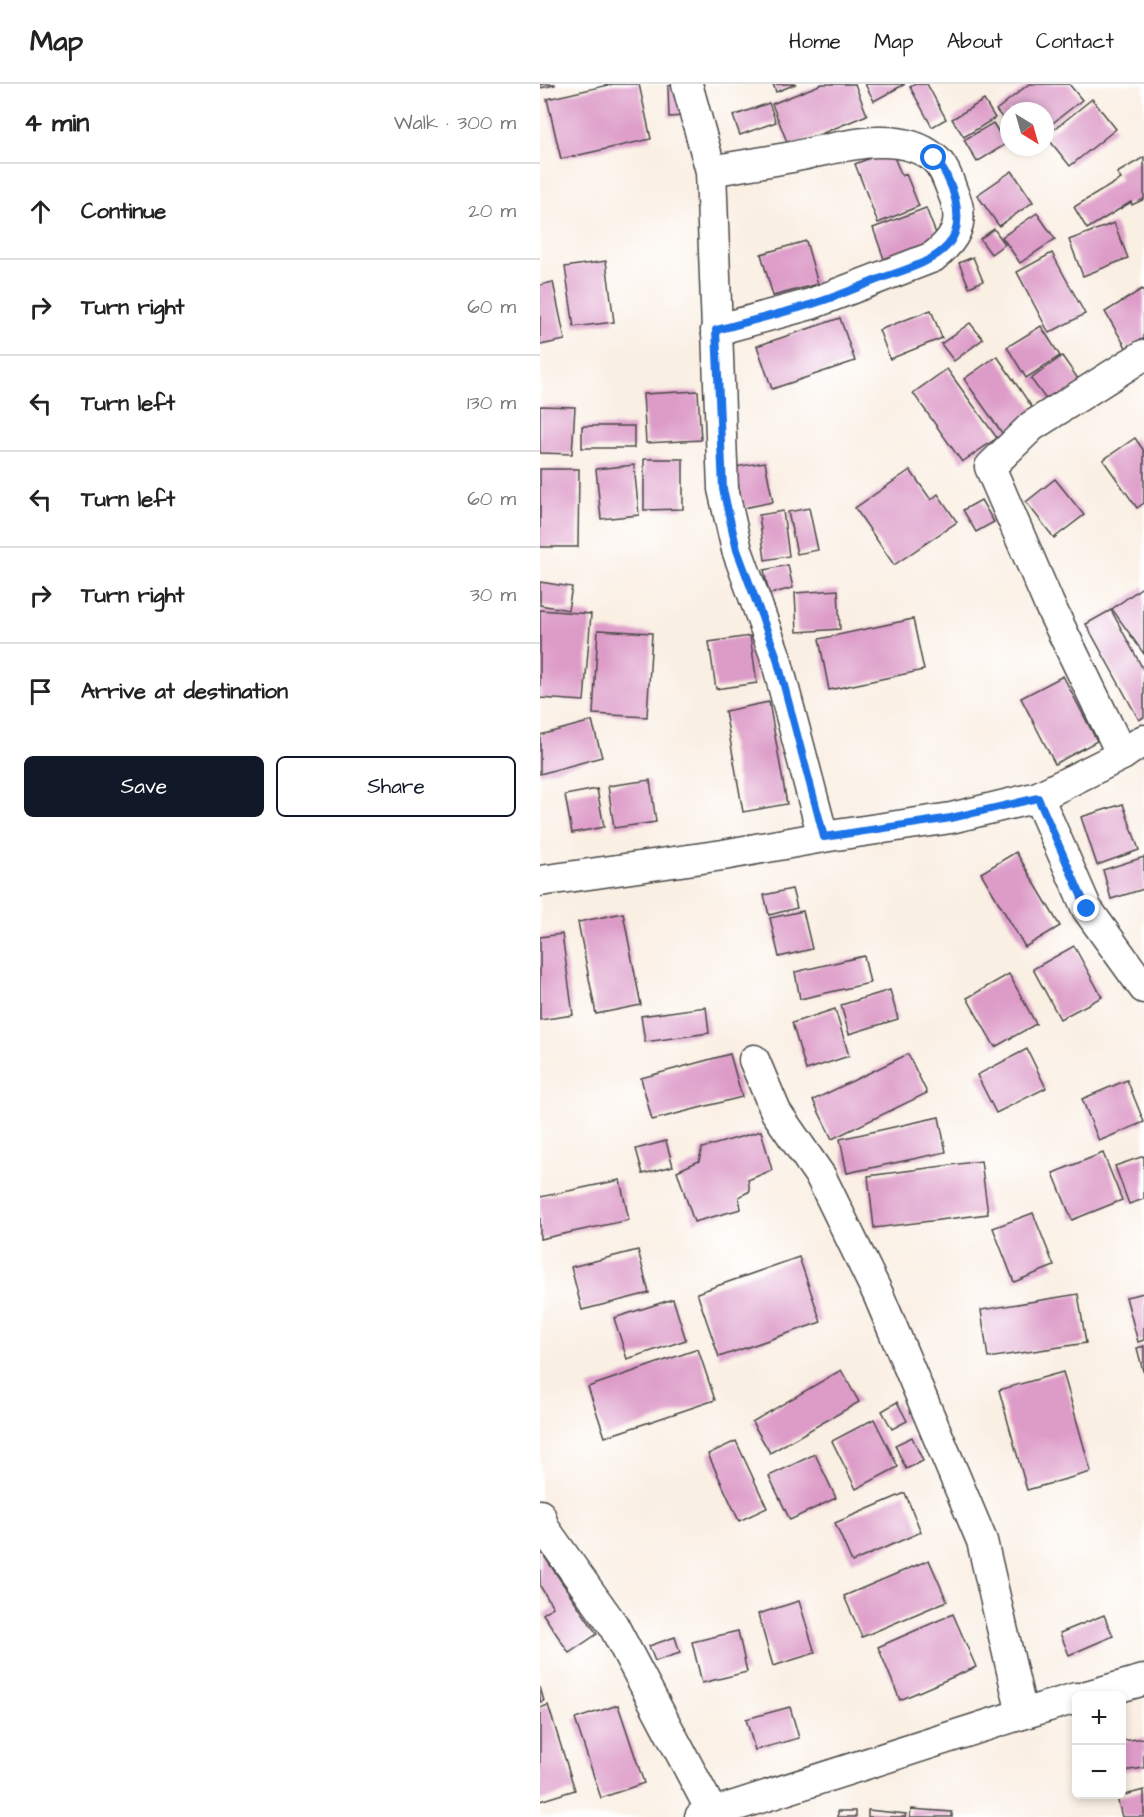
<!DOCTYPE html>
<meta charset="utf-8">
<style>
:root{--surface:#fff;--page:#f2f2f2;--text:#222;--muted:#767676;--line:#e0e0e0;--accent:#111827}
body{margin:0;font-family:"Architects Daughter",sans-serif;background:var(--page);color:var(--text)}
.controls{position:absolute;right:18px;bottom:18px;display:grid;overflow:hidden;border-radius:9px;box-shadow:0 3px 9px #0003}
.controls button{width:54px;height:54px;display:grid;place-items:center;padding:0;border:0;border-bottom:2px solid var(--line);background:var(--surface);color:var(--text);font:30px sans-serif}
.compass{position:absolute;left:460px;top:18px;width:54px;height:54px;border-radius:50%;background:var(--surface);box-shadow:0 3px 9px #0003;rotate:143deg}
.stop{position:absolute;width:18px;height:18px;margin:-14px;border:4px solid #1a73e8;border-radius:50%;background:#fff}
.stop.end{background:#1a73e8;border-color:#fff;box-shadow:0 2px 6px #0008}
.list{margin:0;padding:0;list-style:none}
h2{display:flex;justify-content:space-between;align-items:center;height:78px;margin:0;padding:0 24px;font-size:26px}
h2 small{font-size:20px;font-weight:400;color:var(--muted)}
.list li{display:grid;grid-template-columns:39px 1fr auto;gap:18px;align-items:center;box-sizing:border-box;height:96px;padding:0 24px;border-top:2px solid var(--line)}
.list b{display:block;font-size:22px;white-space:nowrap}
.list em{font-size:20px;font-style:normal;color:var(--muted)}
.actions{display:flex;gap:12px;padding:18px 24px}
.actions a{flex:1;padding:14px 0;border:2px solid var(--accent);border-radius:9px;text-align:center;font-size:21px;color:var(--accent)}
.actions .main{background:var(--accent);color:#fff}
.icon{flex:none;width:33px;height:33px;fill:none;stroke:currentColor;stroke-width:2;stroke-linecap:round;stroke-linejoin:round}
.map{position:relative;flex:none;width:604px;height:1733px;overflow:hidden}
header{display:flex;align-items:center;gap:36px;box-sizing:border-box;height:84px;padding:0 30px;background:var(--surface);border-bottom:2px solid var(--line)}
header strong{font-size:28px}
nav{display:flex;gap:33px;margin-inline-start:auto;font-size:21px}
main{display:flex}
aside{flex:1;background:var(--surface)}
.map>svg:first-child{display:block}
</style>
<header>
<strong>Map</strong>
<nav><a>Home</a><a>Map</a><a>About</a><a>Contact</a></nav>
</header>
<main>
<aside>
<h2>4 min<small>Walk · 300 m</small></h2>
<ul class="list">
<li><svg class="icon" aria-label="ahead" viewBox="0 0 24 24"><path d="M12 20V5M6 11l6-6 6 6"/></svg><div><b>Continue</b></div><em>20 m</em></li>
<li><svg class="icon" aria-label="right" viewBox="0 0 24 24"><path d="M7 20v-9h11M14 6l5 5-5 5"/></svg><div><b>Turn right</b></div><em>60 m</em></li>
<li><svg class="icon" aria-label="left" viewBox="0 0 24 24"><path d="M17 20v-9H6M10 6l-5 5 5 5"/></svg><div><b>Turn left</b></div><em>130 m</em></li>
<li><svg class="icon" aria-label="left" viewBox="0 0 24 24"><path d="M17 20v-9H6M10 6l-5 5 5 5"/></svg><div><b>Turn left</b></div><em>60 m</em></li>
<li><svg class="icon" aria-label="right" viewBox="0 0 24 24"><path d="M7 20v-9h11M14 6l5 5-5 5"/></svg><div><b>Turn right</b></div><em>30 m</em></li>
<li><svg class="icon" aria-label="arrive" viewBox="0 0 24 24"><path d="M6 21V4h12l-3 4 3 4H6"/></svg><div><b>Arrive at destination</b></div></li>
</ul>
<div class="actions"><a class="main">Save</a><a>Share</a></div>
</aside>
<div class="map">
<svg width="604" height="1733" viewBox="0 0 604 1733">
<rect width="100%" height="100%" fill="#fff"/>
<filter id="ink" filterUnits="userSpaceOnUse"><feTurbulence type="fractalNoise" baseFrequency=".0167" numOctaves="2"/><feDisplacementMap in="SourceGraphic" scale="12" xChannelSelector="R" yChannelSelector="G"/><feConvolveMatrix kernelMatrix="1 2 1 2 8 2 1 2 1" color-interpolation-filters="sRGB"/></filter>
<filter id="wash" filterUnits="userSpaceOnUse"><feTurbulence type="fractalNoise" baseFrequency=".008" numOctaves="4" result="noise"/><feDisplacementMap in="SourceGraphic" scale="24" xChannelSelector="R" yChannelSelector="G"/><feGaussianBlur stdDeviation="1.35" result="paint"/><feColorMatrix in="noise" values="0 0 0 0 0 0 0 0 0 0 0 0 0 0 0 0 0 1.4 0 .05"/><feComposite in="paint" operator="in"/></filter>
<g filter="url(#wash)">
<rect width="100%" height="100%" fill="#faefe3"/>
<g id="blocks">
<g fill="#dd9bc8">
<polygon points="0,0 15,0 15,1 0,4"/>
<polygon points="73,0 99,0 111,55 21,75 7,15"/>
<polygon points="233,0 256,0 236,8"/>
<polygon points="282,0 315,0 327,31 249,63 232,20"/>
<polygon points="325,0 365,0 334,17"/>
<polygon points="375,0 387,0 406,35 392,43 370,3"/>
<polygon points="489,0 529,0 542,16 505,45 505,27 469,27 469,42 456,26"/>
<polygon points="128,2 144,2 145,32 129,33"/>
<polygon points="552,15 576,45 530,82 506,52"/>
<polygon points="444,16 455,34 424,53 412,35"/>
<polygon points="229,19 236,38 200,51 193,32"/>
<polygon points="453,39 466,60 437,78 424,56"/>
<polygon points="351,66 362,92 366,90 379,122 338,139 315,80"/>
<polygon points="604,73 604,115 592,121 591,118 547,145 534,123 581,95 577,89"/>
<polygon points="472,87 493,118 459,142 437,111"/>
<polygon points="386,124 398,155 344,175 333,144"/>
<polygon points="497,129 515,155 480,179 462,153"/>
<polygon points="574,139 588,174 543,192 529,156"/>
<polygon points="454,145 465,160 451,170 440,155"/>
<polygon points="266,157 278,200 233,212 221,170"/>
<polygon points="512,169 545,230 509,249 477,188"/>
<polygon points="433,173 443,197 429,203 419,179"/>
<polygon points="66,177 74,238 34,243 25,183"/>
<polygon points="13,198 25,256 0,261 0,201"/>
<polygon points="602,205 604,208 604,264 602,265 597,258 587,265 565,228"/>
<polygon points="391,226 402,254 350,275 339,246"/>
<polygon points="300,234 315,277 232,305 217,262"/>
<polygon points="430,239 443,255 414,277 401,260"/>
<polygon points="501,242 520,272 486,294 467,263"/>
<polygon points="457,272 496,329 464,352 424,295"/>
<polygon points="522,272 541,299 510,321 491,295"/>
<polygon points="407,285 457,354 422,378 373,309"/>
<polygon points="158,307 161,356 106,359 103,310"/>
<polygon points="0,322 35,323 32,370 0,369"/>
<rect x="42" y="342" width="52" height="22"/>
<polygon points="595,354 604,367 604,419 597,424 563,376"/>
<polygon points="104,375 143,375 143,425 104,426"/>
<polygon points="225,378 233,418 203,424 195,383"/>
<polygon points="94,381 99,431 61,435 56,385"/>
<polygon points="0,385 39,385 38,463 0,463"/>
<polygon points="370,386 391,416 398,410 417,438 354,481 315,424"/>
<polygon points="515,395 544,431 514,454 486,418"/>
<polygon points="441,416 454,438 436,448 423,426"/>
<polygon points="269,424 278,466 257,470 248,428"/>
<polygon points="243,427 249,472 225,476 219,431"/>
<polygon points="248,481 253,504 229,510 224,486"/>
<polygon points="0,498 32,503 28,526 0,521"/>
<polygon points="604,502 604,570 572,525"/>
<polygon points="298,506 300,545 257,548 255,509"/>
<polygon points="0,526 51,530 44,617 0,614"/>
<polygon points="571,526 604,587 604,633 599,636 546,540"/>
<polygon points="373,535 384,586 289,606 279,555"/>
<polygon points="58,546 112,549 107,633 53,630"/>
<polygon points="210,552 217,599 176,605 169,558"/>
<polygon points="523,592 557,657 515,680 481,614"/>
<polygon points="229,618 247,720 203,728 185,627"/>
<polygon points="52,637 62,673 0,690 0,651"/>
<polygon points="110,696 116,738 74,744 68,702"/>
<polygon points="57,705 64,743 32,749 25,711"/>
<polygon points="583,720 599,766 557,781 541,733"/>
<polygon points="476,768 520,842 485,863 441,789"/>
<polygon points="604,773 604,805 571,815 563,786"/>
<polygon points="252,805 257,824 229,831 224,811"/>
<polygon points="263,827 272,865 239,873 230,834"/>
<polygon points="83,829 101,921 56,930 38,838"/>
<polygon points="22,850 33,931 0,936 0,853"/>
<polygon points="534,862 562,913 520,935 493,885"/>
<polygon points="324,872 330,899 260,915 255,888"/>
<polygon points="469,890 496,940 455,963 427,914"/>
<polygon points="350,906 358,935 309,950 301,921"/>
<polygon points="166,923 169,949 105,958 101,932"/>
<polygon points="295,925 309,972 266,986 252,939"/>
<polygon points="487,965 506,1004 456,1029 437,991"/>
<polygon points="190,970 202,1013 112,1036 101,994"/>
<polygon points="368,970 387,1009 292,1055 273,1016"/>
<polygon points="587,996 604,1038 559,1057 542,1015"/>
<polygon points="399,1033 406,1068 307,1089 300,1055"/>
<polygon points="221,1047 232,1086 208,1096 210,1107 199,1113 201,1125 154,1138 137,1087 159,1077 162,1064"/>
<polygon points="126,1057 133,1082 103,1090 96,1065"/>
<polygon points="563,1069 582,1116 532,1136 513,1089"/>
<polygon points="604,1072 604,1115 589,1120 575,1082"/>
<polygon points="441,1077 448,1130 334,1144 328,1092"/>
<polygon points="80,1096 89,1136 0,1155 0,1113"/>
<polygon points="493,1129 514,1182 474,1198 453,1144"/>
<polygon points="98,1166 109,1209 42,1226 31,1183"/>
<polygon points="259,1173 281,1238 179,1273 157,1209"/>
<polygon points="604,1209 604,1256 598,1258 586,1213"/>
<polygon points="538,1210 546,1259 448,1274 441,1226"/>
<polygon points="133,1215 146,1256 87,1275 74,1234"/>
<polygon points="604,1262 604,1286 603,1287 597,1264"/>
<polygon points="158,1265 175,1316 65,1353 48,1303"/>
<polygon points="301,1286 319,1318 230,1369 212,1338"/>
<polygon points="523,1288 551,1388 487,1406 459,1306"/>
<polygon points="357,1318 367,1337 352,1345 342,1327"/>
<polygon points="334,1335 358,1383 316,1405 292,1357"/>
<polygon points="372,1353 383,1377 366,1385 355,1361"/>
<polygon points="196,1357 227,1424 199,1437 168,1370"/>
<polygon points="275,1370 296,1414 250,1436 229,1392"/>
<polygon points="365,1409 381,1448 312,1478 295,1439"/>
<polygon points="0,1466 57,1550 29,1569 3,1530 13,1523 0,1502"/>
<polygon points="389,1476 407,1517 322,1553 304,1512"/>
<polygon points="259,1517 275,1569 233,1582 218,1530"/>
<polygon points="413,1530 436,1583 360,1616 338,1563"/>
<polygon points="564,1531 573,1552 529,1571 520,1549"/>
<polygon points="198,1547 207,1588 162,1599 152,1558"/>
<polygon points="135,1553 140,1569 115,1577 109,1562"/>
<polygon points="0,1603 4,1617 0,1618"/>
<polygon points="8,1621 35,1706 0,1717 0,1624"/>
<polygon points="78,1621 104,1699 61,1714 35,1635"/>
<polygon points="250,1623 259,1654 215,1666 206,1635"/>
<polygon points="604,1654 604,1684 582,1687 582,1657"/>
<polygon points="604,1706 604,1733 582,1733 577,1713"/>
<polygon points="371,1725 412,1728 412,1733 370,1733"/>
<polygon points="328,1726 366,1730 365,1733 328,1733"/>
<rect x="298" y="1727" width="18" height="6"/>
</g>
</g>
</g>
<g filter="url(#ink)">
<use href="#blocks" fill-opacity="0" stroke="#4a4847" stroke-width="1.5"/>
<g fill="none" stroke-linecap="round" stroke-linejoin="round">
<g stroke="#4a4847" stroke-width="33">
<g id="minor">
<polyline points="147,0 171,87 183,405 197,466 235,571 283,753"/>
<path d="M171,87C198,82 225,78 252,73C294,65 357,43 394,74C406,84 409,100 415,114C425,141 413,157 393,173L271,220L176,246"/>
<polyline points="582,671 509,520 450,383 492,342 604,271"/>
<polyline points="498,713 547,825 604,904"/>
<polyline points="0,797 183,771 283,753 411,734 498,713 582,671 604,656"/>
<polyline points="214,976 236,1028 281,1093 338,1210 442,1457 482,1630"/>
<polyline points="0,1431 4,1444 73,1541 172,1728"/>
<polyline points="547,1612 604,1596"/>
<polyline points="160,1733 482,1630 536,1614"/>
</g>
</g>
<use href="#minor" stroke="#fff" stroke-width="30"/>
</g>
</g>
<g fill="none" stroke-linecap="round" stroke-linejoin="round" filter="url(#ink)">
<path stroke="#1a73e8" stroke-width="8" d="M394,74C412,92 428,138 408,161C392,179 364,186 342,194C318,203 294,214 269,221C239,230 207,238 176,246L183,405L197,466L236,571L284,753L411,734L498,714L547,825"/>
</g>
</svg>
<div class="controls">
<button>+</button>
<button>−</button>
</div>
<svg class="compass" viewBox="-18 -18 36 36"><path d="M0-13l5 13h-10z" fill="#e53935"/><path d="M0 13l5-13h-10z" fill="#767676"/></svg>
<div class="stop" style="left:394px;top:74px"></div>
<div class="stop end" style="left:547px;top:825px"></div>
</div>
</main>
